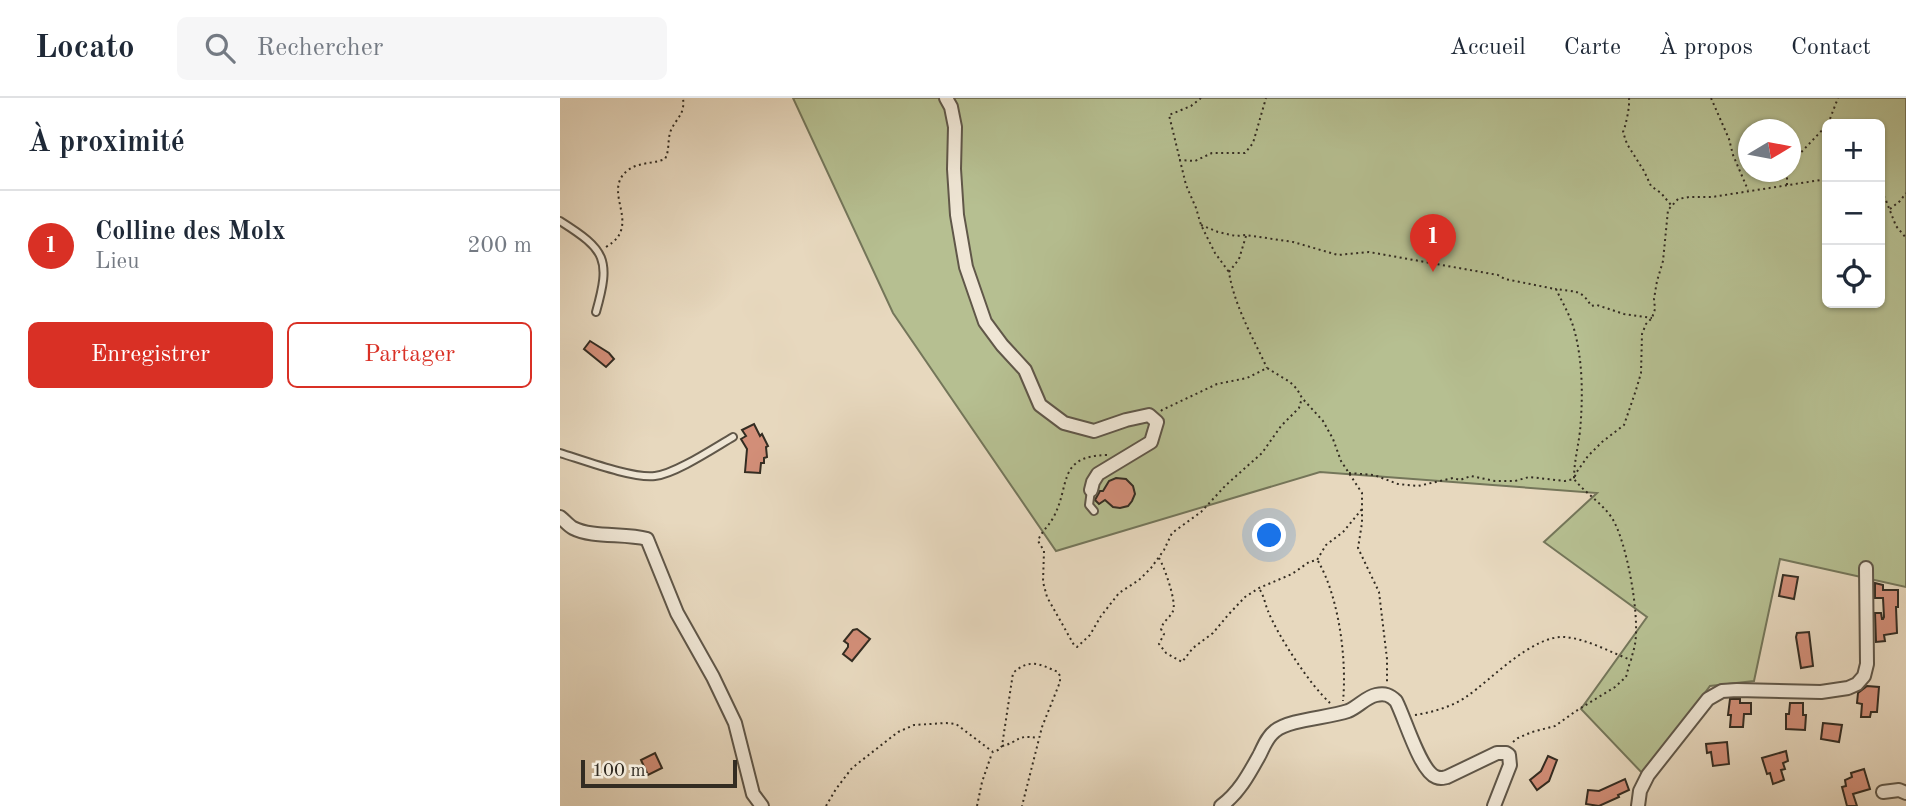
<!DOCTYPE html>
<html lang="fr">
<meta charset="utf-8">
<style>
:root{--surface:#fff;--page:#f6f6f7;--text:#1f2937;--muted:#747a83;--line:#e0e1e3;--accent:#d93025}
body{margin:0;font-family:"Old Standard TT",serif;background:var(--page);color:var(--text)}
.controls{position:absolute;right:21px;top:21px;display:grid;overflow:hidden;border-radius:10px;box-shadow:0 2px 5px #0004}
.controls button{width:63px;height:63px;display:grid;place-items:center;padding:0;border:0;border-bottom:2px solid var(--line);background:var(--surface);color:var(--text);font:35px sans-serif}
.compass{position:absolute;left:1178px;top:21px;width:63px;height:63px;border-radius:50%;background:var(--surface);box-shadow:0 2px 5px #0004;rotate:80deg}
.scale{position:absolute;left:21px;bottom:18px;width:156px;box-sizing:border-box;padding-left:7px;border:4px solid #332c22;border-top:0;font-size:19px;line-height:24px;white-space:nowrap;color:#332c22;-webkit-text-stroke:5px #efe6d5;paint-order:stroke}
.you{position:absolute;left:710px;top:438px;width:24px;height:24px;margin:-18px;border:5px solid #fff;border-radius:50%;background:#1a73e8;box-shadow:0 0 0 10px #1a73e833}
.badge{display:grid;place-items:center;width:46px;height:46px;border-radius:50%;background:var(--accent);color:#fff;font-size:23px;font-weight:700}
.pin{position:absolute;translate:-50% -58px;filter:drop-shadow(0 2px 4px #0008)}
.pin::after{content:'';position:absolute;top:37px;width:24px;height:21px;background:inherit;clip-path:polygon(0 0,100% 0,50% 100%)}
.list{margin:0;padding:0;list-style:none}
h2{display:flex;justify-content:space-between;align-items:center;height:91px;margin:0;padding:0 28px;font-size:30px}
h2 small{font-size:23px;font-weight:400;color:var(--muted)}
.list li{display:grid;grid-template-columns:46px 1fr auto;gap:21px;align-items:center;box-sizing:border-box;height:112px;padding:0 28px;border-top:2px solid var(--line)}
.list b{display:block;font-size:26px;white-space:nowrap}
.list p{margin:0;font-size:23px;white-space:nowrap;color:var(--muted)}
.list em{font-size:23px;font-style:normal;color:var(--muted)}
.actions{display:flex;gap:14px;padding:21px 28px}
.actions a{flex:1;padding:16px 0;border:2px solid var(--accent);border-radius:10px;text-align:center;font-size:24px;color:var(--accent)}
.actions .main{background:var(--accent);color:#fff}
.icon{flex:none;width:38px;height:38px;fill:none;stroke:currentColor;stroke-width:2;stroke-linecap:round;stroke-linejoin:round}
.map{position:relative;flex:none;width:1346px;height:708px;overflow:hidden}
header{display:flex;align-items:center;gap:42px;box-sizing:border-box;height:98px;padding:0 35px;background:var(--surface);border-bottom:2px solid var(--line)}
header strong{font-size:33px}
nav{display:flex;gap:38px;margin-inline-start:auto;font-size:24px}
.search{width:490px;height:63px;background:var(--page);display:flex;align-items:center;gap:18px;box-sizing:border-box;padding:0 24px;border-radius:10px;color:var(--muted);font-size:26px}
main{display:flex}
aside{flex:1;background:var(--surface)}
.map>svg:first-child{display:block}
</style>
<header>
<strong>Locato</strong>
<div class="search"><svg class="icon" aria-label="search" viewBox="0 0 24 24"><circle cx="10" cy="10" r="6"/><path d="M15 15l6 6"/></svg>Rechercher</div>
<nav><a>Accueil</a><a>Carte</a><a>À propos</a><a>Contact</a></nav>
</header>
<main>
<aside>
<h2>À proximité<small></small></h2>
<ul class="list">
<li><span class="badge">1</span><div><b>Colline des Molx</b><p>Lieu</p></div><em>200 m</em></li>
</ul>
<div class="actions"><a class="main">Enregistrer</a><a>Partager</a></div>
</aside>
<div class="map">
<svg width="1346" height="708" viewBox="0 0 1346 708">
<rect width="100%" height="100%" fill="#e7d8be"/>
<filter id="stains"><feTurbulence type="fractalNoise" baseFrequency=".00286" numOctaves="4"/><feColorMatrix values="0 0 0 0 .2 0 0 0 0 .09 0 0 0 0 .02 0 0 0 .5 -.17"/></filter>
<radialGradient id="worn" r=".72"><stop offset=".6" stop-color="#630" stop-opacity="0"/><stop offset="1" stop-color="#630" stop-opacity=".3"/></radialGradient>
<path fill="#b6bf91" stroke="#74765a" stroke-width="2" fill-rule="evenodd" d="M233,0H1346V489L1220,461L1194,583L1150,588L1084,677L1021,611L1087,519L984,444L1037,395L760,374L496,453L333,215ZM1267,26H1320V205H1267ZM1188,32H1230V74H1188Z"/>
<g fill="#d28e78" stroke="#332c22" stroke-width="2">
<polygon points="30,243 49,255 54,261 46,269 24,251"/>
<polygon points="194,326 200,338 202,336 208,348 206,349 207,359 204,360 204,365 201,365 200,375 185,374 187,351 181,341 186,338 182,332"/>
<polygon points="556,380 566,381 573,388 575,396 572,403 568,408 560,410 553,409 545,402 539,406 535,402 540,393 543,393 549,383"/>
<polygon points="1223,477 1238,479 1234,501 1219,498"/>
<polygon points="1315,485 1323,487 1323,492 1338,492 1338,509 1336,509 1337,535 1324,537 1325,543 1316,544 1315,515 1321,515 1322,521 1323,521 1324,519 1323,500 1315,500"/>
<polygon points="297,531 310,541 292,563 283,556 288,549 288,546 284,543 293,532"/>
<polygon points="1249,534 1253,568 1241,570 1236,539 1237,535"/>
<polygon points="1307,588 1319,589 1317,614 1311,614 1310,619 1301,619 1302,606 1297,605 1298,595"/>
<polygon points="1170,601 1180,601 1180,605 1191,605 1191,616 1184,616 1183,629 1170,629 1171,617 1168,617"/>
<polygon points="1230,605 1243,605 1243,617 1246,617 1245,632 1226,631 1226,616 1229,616"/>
<polygon points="1263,625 1282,627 1279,644 1261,641"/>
<polygon points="1167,644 1169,666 1153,668 1151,654 1147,655 1146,646"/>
<polygon points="1226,653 1228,663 1223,665 1225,671 1221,672 1224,682 1213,686 1210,675 1207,676 1202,660"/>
<polygon points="95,655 102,670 88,677 81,662"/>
<polygon points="988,658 997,662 989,683 977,692 970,682 981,673"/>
<polygon points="1304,671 1310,691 1293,696 1297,708 1287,708 1282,689 1286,688 1285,682 1292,679 1291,675"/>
<polygon points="1065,681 1069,692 1058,697 1059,699 1039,708 1026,706 1028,692 1039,693"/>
</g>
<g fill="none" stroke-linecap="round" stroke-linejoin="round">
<g stroke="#605749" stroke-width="10">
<g id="service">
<path d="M0,123C46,152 51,161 36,214"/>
<path d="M0,355C23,362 74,381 95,378C115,376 154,350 173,339"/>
<polyline points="531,392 529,407 534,413"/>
</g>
</g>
<g stroke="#605749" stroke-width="16">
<g id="minor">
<polyline points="386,0 391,9 395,29 394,71 397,117 406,169 425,224 442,247 465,272 480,307 504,325 534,333 566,322 589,317 597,324 591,344 538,376 533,384 531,392"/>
<path d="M0,419C4,422 9,428 13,430C32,440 65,435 87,441L117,515L153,579L175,625L193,696L202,708"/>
<polyline points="1323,694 1339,692 1346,695"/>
<path d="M661,708C679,695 689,676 700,656C704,648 707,639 715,633C730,621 768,620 788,613C798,609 806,599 816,597C825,595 830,597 836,603C845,620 860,673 876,679C881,681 882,680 887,679L937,655H946L949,657L950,667L934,708"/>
<polyline points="1078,708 1080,693 1088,677 1148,601 1162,593 1177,592 1261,594 1288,590 1297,586 1304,578 1307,566 1306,470"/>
</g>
</g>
<g stroke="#332c22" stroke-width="2" stroke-dasharray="2 3.5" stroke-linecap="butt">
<polyline points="641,0 631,8 609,17 626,87 636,110 641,127 655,155 669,174"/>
<path d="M1069,0C1070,8 1066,27 1063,34L1067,46L1084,73L1091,88L1101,95L1111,107"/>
<polyline points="1151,0 1169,41 1173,57 1188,92"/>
<polyline points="1268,26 1278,0"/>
<polyline points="619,62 635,63 652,55 685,55 693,45 706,0"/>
<polyline points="1230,66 1267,27"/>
<polyline points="1227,87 1227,74"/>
<polyline points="1320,94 1325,100 1336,128 1346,140"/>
<polyline points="1330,111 1340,103 1346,95"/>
<polyline points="641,127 658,134 676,138 686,137 733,144 778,157 809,154 938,177 945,181 995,191"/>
<path d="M686,138L679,161L669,174C674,207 693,240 707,270"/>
<path d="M46,149C84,127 40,94 68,72C79,64 93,66 105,61C110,52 107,42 111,32C117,19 125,17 123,0"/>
<polyline points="601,313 602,312 657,286 687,280 707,270 730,284 737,291 742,300 763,323 773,341 781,363 802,395 802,425 798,450 819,494 827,561 827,586"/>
<path d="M547,357C496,358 511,388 493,420C488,429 481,434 478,443L484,453L483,484L487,499L514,547L517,549L530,537L541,518L559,495L579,482L591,470L604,452L612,435L641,414L666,387L702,355L721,328L739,310L742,300"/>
<path d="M789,375L814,377L838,386L858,388L893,380L900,382L911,378L935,383H955L969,379L1005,383L1014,381C1014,364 1018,350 1020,333C1023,300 1023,263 1014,231C1010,217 1002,204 996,191C1014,194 1022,191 1031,208L1037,207L1064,216L1092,220"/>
<path d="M599,460C604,468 617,504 613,513C610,520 603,523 601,531L604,536L599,546L606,555L622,564L633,550L653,535L668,517L685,499L699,490L732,476L749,464L757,462L766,447L783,434L802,411"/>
<path d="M758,463C779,499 787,562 783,603"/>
<path d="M700,492C704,498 705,506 708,513C718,538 750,587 770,605"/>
<path d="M855,617C873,614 891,609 906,599C931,582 972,537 1005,539C1027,541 1050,554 1071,562C1072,557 1074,552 1075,546C1080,518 1067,444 1052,420C1041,404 1025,395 1014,381L1016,375L1028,358L1042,344L1064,327L1076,292L1081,275L1082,236L1086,226L1092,220L1095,211L1094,201L1097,183L1103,163L1108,112L1118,101L1129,99H1152L1267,81"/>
<polyline points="953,644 958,640 972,634 995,628 1016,613 1055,589 1066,579 1070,564"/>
<path d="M442,648C460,644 455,636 478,640"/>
<path d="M266,708L276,691L292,670L338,634L354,627L386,625L396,626L433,654L438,652L442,648L453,575C470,560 479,566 498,574L500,578V584L482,629L462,708"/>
<polyline points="417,708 422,684 432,655"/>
</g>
<use href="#service" stroke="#efe6d5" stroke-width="6"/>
<use href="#minor" stroke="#efe6d5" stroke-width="12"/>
</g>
<rect width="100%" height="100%" filter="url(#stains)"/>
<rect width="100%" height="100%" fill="url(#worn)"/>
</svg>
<div class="controls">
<button>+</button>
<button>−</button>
<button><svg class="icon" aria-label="locate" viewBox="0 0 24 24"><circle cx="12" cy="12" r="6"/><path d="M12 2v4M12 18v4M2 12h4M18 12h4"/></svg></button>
</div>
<svg class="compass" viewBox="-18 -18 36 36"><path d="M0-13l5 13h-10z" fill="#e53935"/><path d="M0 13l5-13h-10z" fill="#747a83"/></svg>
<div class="scale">100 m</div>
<div class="you"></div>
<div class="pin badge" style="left:873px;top:174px">1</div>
</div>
</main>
